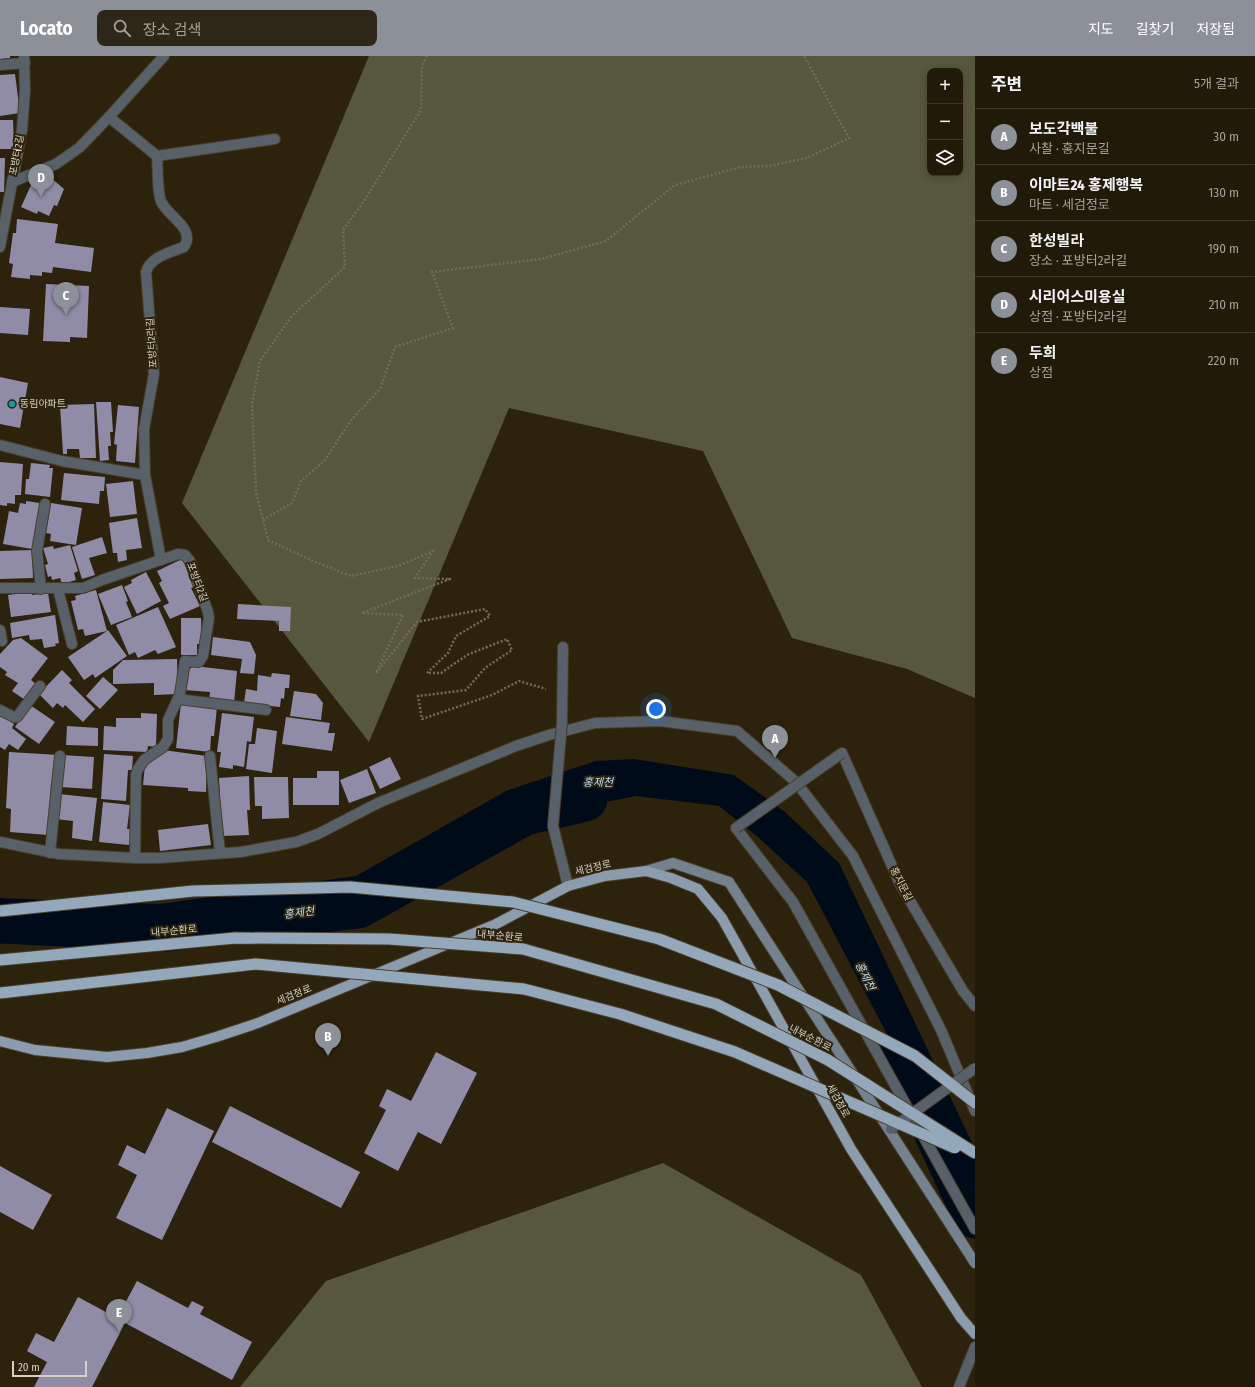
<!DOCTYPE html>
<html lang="ko">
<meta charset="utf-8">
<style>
:root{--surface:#221a09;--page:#2e2717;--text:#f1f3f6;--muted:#a2a19c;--line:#3f382a;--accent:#8c9099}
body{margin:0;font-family:"Fira Sans Condensed","Noto Sans KR",sans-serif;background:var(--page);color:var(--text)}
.controls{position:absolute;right:12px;top:12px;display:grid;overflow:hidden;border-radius:8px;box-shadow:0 2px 10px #0003}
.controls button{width:36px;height:36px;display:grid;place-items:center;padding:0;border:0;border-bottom:1px solid var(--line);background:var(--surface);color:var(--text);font:20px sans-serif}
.scale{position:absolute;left:12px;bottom:10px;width:75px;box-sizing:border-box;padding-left:4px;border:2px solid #d7d1c4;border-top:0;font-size:11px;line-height:14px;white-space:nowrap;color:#d7d1c4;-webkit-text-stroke:3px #2d230c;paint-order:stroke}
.you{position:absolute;left:656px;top:653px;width:14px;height:14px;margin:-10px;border:3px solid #fff;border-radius:50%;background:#1a73e8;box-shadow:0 0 0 6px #1a73e833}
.badge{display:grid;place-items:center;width:26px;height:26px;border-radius:50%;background:var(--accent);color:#fff;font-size:13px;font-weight:700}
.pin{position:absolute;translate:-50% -33px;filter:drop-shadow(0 1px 2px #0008)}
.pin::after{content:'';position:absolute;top:21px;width:14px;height:12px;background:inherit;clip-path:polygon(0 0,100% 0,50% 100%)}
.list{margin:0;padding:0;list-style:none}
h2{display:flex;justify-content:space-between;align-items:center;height:52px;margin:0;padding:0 16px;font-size:17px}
h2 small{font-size:13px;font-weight:400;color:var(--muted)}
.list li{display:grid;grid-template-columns:26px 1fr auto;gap:12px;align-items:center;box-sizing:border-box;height:56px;padding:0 16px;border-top:1px solid var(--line)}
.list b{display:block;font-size:15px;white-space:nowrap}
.list p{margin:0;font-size:13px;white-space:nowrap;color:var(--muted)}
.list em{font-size:13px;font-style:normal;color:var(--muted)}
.icon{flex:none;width:22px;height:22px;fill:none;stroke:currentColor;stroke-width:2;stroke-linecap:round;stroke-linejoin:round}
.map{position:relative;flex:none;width:975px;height:1331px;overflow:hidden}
header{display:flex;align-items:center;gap:24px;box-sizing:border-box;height:56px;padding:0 20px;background:var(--accent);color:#fff}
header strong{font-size:19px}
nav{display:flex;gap:22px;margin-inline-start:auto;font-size:14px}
.search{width:280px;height:36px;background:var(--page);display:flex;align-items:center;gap:10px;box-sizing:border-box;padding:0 14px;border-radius:8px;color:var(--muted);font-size:15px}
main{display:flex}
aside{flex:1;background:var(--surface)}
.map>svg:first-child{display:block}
</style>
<header>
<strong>Locato</strong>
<div class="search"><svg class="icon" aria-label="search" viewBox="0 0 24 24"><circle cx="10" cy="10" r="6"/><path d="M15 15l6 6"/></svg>장소 검색</div>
<nav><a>지도</a><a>길찾기</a><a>저장됨</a></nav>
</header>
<main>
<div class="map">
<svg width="975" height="1331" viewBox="0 0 975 1331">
<rect width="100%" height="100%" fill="#2d230c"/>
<g fill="#56573c" fill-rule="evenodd">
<path d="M369,0H975V642L907,613L792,582L703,395L509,352L369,686L182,447ZM930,15H960V117H930Z"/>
<polygon points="663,1107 861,1219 922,1331 240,1331 326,1225"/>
</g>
<polygon fill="#000b19" points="634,703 734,719 785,756 839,807 975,1093 975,1160 928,1056 807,826 758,781 719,750 636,740 595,748 524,757 358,850 168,873 0,869 0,842 160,848 356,820 506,735 596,705"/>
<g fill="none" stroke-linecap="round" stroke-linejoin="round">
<g stroke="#000b19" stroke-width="45">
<polyline points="0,865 168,873 358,850 524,757 585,743"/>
<polyline points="901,999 975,1160"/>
</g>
</g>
<g fill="#908ca8">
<polygon points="0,0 10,0 10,2 0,3"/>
<polygon points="15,18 20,57 0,60 0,19"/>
<polygon points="0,64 13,64 14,93 0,93"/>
<polygon points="0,102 5,102 4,136 0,136"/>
<polygon points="50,121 64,133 57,150 54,149 49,160 38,155 37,158 21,151 32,127"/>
<polygon points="17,163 58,168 55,187 94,192 91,216 53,211 52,217 42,216 42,220 30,219 30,223 11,221 13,208 9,207 13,177 16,177"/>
<polygon points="46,228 89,230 87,282 70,281 70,286 43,285"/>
<polygon points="0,251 30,253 28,279 0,277"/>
<polygon points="0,321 28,327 20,372 0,368"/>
<polygon points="96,346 111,346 113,376 110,376 111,390 108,390 109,404 100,405"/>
<polygon points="94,348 96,402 80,402 79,393 67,393 67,398 63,398 60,349"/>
<polygon points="118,349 139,351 135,407 116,405 117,389 114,388"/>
<polygon points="0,406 23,408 21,439 15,439 15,448 7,447 7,450 0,449"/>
<polygon points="31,407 50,409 49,412 53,412 50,441 25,438 26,423 29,423"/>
<polygon points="64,417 105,421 104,435 100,435 99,448 61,444"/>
<polygon points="133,425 137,458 110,461 106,428"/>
<polygon points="26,445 40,447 32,493 3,488 9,455 18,457 20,447 26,448"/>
<polygon points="51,447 82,452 76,489 50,485 51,478 46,477"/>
<polygon points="137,462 142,492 126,494 127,504 118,506 117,497 113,497 109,467"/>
<polygon points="102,481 107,497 89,502 95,519 82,523 72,491"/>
<polygon points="70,489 78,515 74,517 76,524 62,528 60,522 52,524 51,520 48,521 45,509 48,508 43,492 53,490 54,493"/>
<polygon points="32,494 33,522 0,523 0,495"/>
<polygon points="182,503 195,531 191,532 200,550 170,563 163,550 169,547 159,527 162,525 157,515"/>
<polygon points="146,516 161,545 137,558 124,531 132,527 131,524"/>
<polygon points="122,529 128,545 126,546 132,561 111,569 98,538"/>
<polygon points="32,534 32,539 48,537 51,556 11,561 8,539 15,538 15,536"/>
<polygon points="96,534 107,575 108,574 127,600 95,622 93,618 84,624 68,601 107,575 85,580 83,573 78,574 71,545 76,544 75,540"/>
<polygon points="238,548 291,551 290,575 279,575 279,565 237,563"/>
<polygon points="158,551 176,591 158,598 155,594 138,602 135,596 129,599 116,569"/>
<polygon points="55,559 59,587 55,588 56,590 44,592 42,583 30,584 29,579 12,582 10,567"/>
<polygon points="181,562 201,562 202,588 197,588 197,599 181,599"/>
<polygon points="213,581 250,586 256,599 254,618 240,617 242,603 211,599"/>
<polygon points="21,582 48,602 31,624 37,629 25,644 12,635 18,627 5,619 7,616 0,611 0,598 13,584"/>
<polygon points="177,603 178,638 154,639 154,627 113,628 113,614 123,604"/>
<polygon points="194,610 237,615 234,647 209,644 210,636 184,634 186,615"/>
<polygon points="62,614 72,624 69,627 95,653 83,666 65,649 63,652 57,647 53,652 39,638"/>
<polygon points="272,617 290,619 289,632 285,632 284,643 281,642 280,651 244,647 246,633 257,635 258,619 271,621"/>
<polygon points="103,621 118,634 100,653 86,640"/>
<polygon points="294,635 316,638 323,647 321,664 290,660"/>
<polygon points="181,647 217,651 214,680 211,680 210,696 176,692"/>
<polygon points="30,649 55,666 39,688 15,671"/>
<polygon points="141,657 157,658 156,691 148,690 147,696 103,694 104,670 116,671 116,662 141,662"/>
<polygon points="222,657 254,661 251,686 247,685 244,711 233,709 233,713 219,711 221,696 217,696"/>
<polygon points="0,658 14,668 12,672 26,683 18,694 9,688 5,694 0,691"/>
<polygon points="286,661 330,667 328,677 335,677 332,695 282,688"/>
<polygon points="67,670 98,672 98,690 66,689"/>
<polygon points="257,672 277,675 272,717 246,713 249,688 255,688"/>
<polygon points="163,694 207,700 206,736 188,735 188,732 143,729 145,709"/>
<polygon points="9,696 59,699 57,727 51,727 48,779 10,776 11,753 6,752"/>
<polygon points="104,698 133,700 132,714 128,714 126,745 101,743"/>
<polygon points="62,699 94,701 92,733 60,731"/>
<polygon points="390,701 401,723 380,733 369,711"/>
<polygon points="367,713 376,737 349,747 340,724"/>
<polygon points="317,715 339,715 339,749 293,749 293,722 317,722"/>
<polygon points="249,720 250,754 247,754 249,779 222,780 219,722"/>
<polygon points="254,721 288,721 289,762 262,763 262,750 255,750"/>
<polygon points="59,738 97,742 92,785 72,782 73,765 56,763"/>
<polygon points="103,746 130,749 127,773 131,773 129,789 99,786"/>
<polygon points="208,768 211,789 160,795 158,774"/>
<polygon points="436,996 477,1017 441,1088 418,1076 398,1115 364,1097 386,1054 379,1050 387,1033 411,1045"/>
<polygon points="230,1050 360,1116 341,1152 212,1086"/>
<polygon points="167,1052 214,1075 162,1184 116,1162 137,1119 118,1109 127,1089 145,1098"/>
<polygon points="0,1110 52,1139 33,1174 0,1156"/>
<polygon points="137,1225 188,1252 192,1245 204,1251 200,1258 252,1286 232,1324 125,1267 92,1331 34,1331 47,1306 27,1295 36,1277 54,1286 78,1241 117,1262"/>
</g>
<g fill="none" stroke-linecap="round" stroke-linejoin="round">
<g stroke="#483f29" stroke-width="12">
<g id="service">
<polyline points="41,533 37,495 45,448"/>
<polyline points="58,533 72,588"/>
<polyline points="0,574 2,585"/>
<polyline points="178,643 266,654"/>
<polyline points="0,654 14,661 17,661 40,630"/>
<polyline points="210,700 220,797"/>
<polyline points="50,797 60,700"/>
<polyline points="959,1331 975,1291"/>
</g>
</g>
<g stroke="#483f29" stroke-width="12">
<g id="pedestrian">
<polyline points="378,747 516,690 549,679 595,667 660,665 737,675 796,726 853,800 941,974 975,1055"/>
<polyline points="736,772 793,846 975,1173"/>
</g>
</g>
<g stroke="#483f29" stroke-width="12">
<g id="minor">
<polyline points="0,9 25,7"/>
<path d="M109,61L157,100C158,111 157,139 162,147C169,161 196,173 184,191C171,196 150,201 146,216L154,318L144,373L145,419L161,504"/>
<polyline points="157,100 275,83"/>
<polyline points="12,126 56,108 79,92 109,61 164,0"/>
<polyline points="0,191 22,74 25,35 24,0"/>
<polyline points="0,389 62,405 145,419"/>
<polyline points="0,532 83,532 102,524 178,498 185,499 190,505 208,556 209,562 203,600 199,606 185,605 180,638 168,664 168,683 163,691 144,704 138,713 136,719 135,802"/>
<polyline points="562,667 563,591"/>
<polyline points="842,697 900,828 963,935 975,950"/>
<polyline points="553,770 568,830"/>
<polyline points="0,786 59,798 135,802 159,802 241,796 296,786 318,778 378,747"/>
</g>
</g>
<g stroke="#483f29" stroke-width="12">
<polyline id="secondary" points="646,815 673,807 729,826 975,1207"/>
</g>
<g stroke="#483f29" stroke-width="12">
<polyline id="primary" points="0,985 35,994 107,1001 147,997 182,991 216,981 258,967 496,868 568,830 605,820 646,815 671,822 698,833 722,862 851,1093 961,1262 975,1278"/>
</g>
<g stroke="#746b59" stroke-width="2.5" stroke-dasharray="2 2" stroke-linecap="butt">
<polyline points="427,0 422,10 421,54 362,148 343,174 345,211 292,260 260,305 252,349 256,436 268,484 313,505 351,520 398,510 433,495 415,522 450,523 362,557 403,559 376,617 417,566 485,553 490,560 456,580 448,597 427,617 441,617 467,599 507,583 512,594 485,612 466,634 418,640 422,663 492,639 519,625 546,633"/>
<polyline points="263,464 292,447 301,425 325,404 351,364 380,333 395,291 453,272 432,216 541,203 606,185 675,129 741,111 769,110 807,102 849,82 804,0"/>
</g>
<use href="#service" stroke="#586169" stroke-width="10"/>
<use href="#pedestrian" stroke="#586169" stroke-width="10"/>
<use href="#minor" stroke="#586169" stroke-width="10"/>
<use href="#secondary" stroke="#748290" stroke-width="10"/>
<use href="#primary" stroke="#8a9cae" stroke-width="10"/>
<g stroke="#483f29" stroke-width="12" stroke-linecap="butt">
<g id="minor-bridge">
<polyline points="553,770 562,667"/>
<polyline points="736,772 842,697"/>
<polyline points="891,1073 975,1012"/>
</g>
</g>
<g stroke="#483f29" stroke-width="13" stroke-linecap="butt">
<g id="trunk-bridge">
<polyline points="0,855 193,835 350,831 513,846 659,883 778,929 915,1000 975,1047"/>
<polyline points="0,904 235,882 389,883 523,893 716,948 828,1004 975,1097"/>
<polyline points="0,937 256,908 524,933 620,958 735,996 955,1092"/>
</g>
</g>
<use href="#minor-bridge" stroke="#586169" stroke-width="10"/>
<use href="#trunk-bridge" stroke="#94a8bc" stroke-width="11"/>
</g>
<circle fill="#0f9aa8" stroke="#2d230c" stroke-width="1.5" cx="12" cy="348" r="4"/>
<g text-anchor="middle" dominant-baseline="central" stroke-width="4" stroke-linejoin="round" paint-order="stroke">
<g font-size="10" fill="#d7d1c4" stroke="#2d230c">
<text transform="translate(17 99) rotate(-79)">포방터2길</text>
<text transform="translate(152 287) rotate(-94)">포방터2라길</text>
<text transform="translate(197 526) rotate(69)">포방터2길</text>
<text transform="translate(593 812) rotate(-13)">세검정로</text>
<text transform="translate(901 828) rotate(63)">홍지문길</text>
<text transform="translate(174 875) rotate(-5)">내부순환로</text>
<text transform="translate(500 880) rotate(5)">내부순환로</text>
<text transform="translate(294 939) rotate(-22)">세검정로</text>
<text transform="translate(810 982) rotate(27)">내부순환로</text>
<text transform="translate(838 1045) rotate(61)">세검정로</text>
</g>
<g font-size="10" fill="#d7d1c4" stroke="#2d230c" text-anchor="start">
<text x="20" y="348">동림아파트</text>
</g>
<g font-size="11" font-style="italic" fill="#b6dcfa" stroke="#2d230c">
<text x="598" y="726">홍제천</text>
<text transform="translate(299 857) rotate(-7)">홍제천</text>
<text transform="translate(865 920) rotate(64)">홍제천</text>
</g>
</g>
</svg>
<div class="controls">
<button>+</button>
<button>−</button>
<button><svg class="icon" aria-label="layers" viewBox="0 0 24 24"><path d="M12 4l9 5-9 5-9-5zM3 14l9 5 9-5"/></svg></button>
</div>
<div class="scale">20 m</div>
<div class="you"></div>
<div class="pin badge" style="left:775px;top:702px">A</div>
<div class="pin badge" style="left:328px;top:1000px">B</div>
<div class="pin badge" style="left:66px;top:259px">C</div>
<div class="pin badge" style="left:41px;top:141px">D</div>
<div class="pin badge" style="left:119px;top:1276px">E</div>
</div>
<aside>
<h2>주변<small>5개 결과</small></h2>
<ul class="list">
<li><span class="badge">A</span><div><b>보도각백불</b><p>사찰 · 홍지문길</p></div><em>30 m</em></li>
<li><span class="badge">B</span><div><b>이마트24 홍제행복</b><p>마트 · 세검정로</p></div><em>130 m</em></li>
<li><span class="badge">C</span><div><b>한성빌라</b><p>장소 · 포방터2라길</p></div><em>190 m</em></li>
<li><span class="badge">D</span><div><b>시리어스미용실</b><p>상점 · 포방터2라길</p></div><em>210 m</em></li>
<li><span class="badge">E</span><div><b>두희</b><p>상점</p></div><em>220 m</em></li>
</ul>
</aside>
</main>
